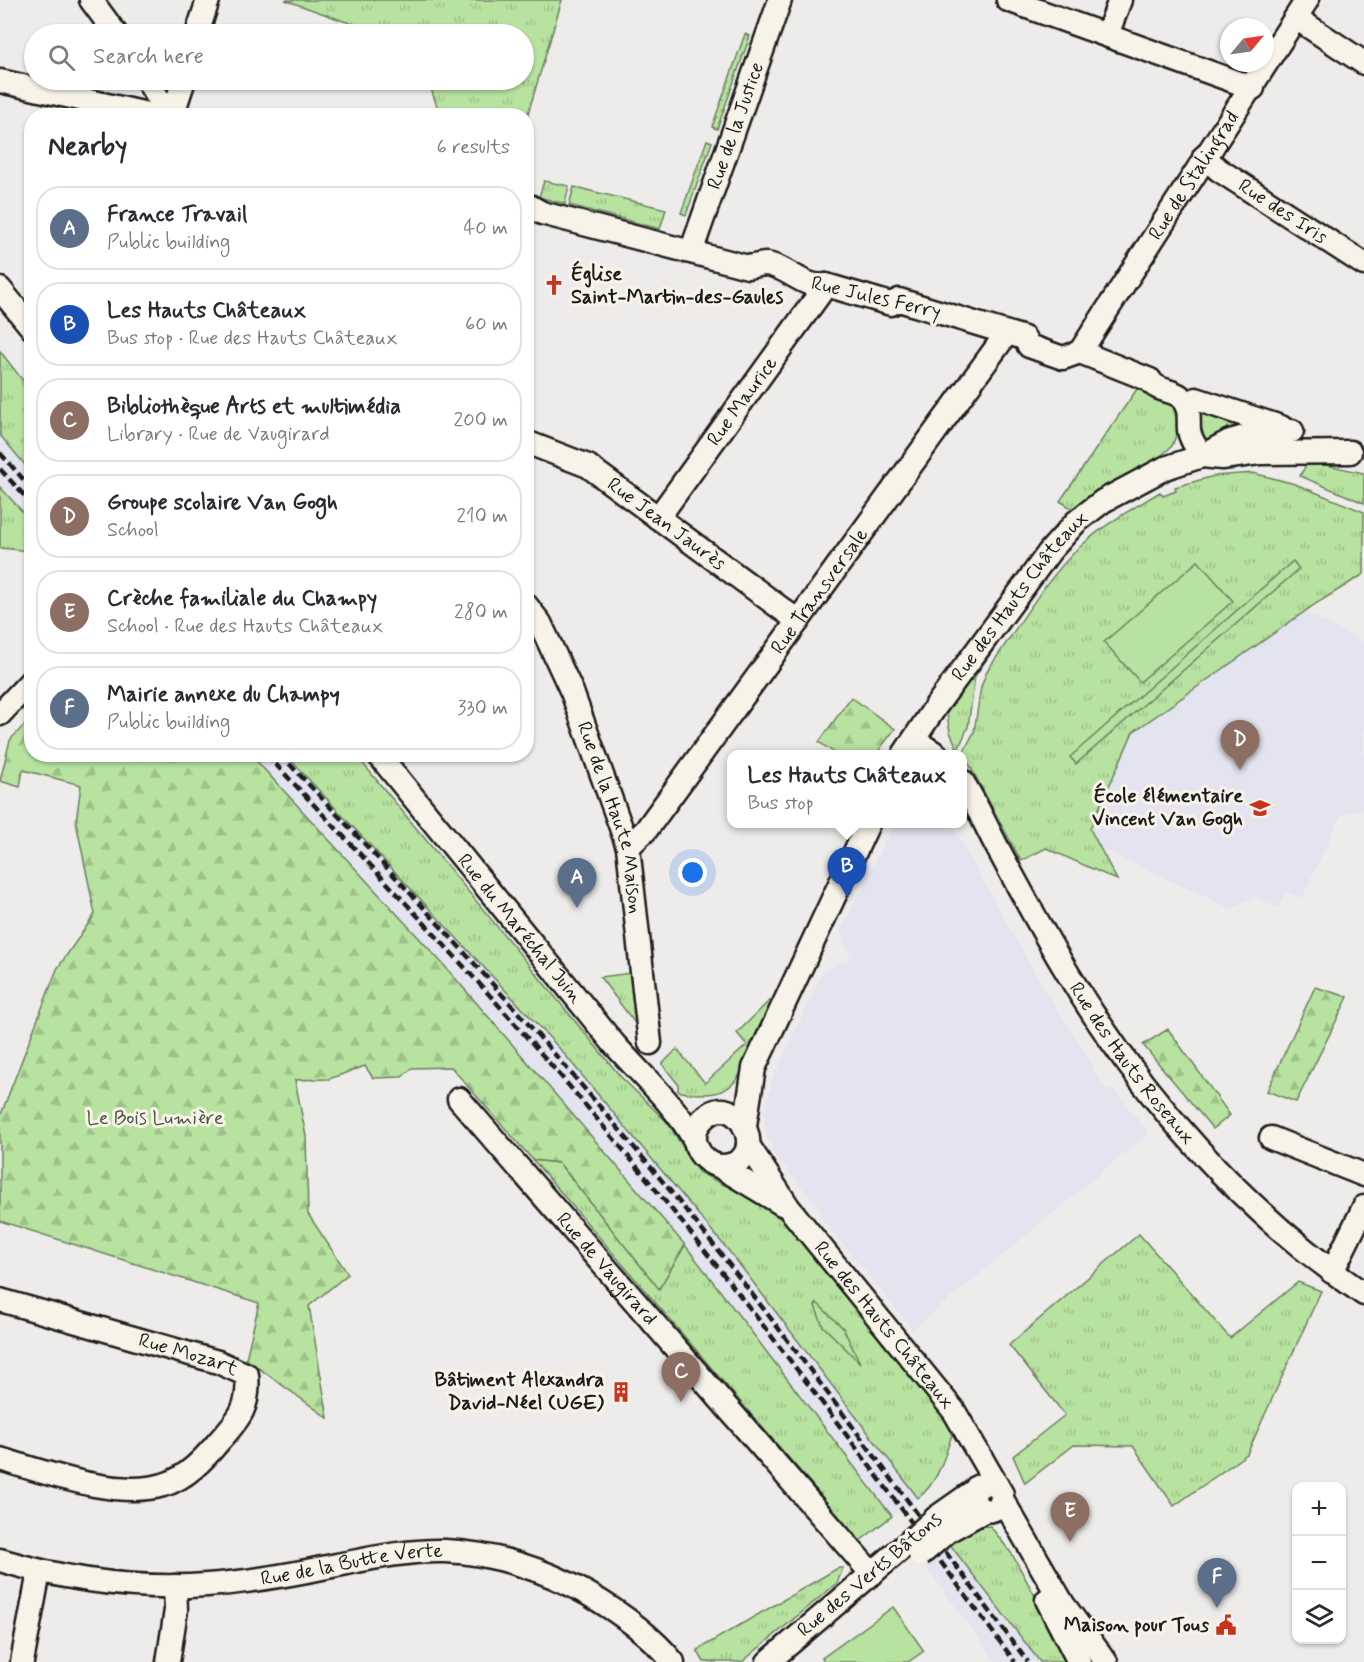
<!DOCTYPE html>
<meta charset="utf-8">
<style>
:root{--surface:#fff;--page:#f2f2f3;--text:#2b2b33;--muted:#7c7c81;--line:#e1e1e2;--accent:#0f766e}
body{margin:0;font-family:Mynerve,sans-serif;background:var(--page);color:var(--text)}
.controls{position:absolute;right:18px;bottom:18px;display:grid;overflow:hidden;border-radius:12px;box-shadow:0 2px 4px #0004}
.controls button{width:54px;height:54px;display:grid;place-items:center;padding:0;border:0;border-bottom:2px solid var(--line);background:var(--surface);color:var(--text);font:30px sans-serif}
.compass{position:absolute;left:1220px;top:18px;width:54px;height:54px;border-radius:50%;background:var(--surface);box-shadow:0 2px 4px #0004;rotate:61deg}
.you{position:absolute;left:693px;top:873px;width:21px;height:21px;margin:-15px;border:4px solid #fff;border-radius:50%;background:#1a73e8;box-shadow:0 0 0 9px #1a73e833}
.badge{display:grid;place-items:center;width:39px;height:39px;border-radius:50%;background:var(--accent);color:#fff;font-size:20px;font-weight:700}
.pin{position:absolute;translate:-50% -50px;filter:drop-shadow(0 2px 3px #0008)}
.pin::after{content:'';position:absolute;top:32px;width:21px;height:18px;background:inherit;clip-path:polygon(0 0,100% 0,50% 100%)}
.popup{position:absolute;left:727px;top:750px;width:240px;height:78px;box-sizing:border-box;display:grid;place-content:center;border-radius:12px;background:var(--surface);filter:drop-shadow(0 2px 4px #0005);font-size:20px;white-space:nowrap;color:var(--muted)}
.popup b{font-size:22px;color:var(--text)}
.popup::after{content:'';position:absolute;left:50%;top:100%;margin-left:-12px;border:12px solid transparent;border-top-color:var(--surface)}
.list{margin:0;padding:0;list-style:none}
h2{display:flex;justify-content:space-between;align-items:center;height:78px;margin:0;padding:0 24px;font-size:26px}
h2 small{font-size:20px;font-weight:400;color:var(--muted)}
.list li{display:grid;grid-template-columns:39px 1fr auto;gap:18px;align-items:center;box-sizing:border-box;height:84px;margin:0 12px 12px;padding:0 12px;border:2px solid var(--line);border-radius:24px}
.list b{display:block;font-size:22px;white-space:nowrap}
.list p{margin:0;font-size:20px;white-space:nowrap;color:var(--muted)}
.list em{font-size:20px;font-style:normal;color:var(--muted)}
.icon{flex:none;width:33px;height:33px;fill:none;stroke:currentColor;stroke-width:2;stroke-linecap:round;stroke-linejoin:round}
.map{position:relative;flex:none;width:1364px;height:1662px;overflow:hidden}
.search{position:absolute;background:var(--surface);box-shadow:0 2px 4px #0004;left:24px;top:24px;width:510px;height:66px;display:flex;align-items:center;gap:15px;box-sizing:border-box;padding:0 21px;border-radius:33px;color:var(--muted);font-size:22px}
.panel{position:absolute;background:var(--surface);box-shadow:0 2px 4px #0004;left:24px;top:108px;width:510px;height:654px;border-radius:24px}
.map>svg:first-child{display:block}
</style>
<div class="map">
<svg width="1364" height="1662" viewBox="0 0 1364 1662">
<defs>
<pattern id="grass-tufts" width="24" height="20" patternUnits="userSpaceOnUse" patternTransform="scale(1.5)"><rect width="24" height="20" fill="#b7e29f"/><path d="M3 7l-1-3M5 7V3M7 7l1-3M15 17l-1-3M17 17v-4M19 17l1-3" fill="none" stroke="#9dc188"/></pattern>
<pattern id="forest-firs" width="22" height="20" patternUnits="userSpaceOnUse" patternTransform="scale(1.5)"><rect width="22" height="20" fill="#b7e29f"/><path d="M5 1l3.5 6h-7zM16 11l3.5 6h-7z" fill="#9dc188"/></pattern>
<pattern id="garden-dots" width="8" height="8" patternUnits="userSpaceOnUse" patternTransform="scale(1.5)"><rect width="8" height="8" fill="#b7e29f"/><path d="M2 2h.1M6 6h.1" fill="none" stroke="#9dc188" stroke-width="1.8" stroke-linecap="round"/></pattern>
</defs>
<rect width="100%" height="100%" fill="#eeeceb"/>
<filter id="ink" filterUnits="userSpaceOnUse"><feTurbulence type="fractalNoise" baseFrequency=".0167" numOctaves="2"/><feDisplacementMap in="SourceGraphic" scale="12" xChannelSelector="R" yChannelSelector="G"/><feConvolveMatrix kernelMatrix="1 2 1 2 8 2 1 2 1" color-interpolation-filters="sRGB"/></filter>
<g filter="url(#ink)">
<g fill="#e3e4ef">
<polygon points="0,435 31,472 31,521 0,487"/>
<polygon points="1305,612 1364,642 1364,809 1341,815 1302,898 1286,892 1278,908 1253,896 1232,909 1101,849 1090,829 1133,732"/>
<polygon points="251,755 286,755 560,1049 733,1256 918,1498 892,1516 685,1245 442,963"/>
<polygon points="893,824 951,824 1044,989 1094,1066 1093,1069 1106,1090 1114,1090 1149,1133 913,1330 820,1217 820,1209 776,1157 768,1140 764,1113 771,1083 823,971 851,959 840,932"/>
<polygon points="948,1542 1040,1662 996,1662 923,1563"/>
</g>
<g fill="url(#grass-tufts)" stroke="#6a7f5e" stroke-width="1.5">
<polygon points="285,0 562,0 527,117 440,115 428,80 524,80 524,34 380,34"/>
<polygon points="544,181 569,186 565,204 539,197"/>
<polygon points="574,187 666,209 660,229 569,205"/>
<polygon points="0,351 31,391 31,472 0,435"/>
<polygon points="1139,386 1170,402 1176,411 1179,428 1172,446 1155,461 1110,484 1074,510 1060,501"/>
<polygon points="1207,411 1248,426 1205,444 1199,440 1200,414"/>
<polygon points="1308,461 1364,473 1364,503 1300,476"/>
<path d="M1253,473L1295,484L1364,512V574L1317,603L1133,732L1090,829L1117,880L1046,848L1021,861L963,753L974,732L981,687L987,671C1015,632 1045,579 1081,546C1105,524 1132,509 1160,492L1163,496L1176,491L1175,487L1214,476Z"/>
<polygon points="0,487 31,521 31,551 0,548"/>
<polygon points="993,644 996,646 975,676 968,727 958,750 950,732 946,709"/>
<path d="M286,755H356L621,1077L668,1123L698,1172L751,1198L789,1225L932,1395L954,1429C945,1454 940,1481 918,1498L733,1256L560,1049Z"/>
<polygon points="639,972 650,1043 600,977"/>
<path d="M770,1000H774L773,1003C767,1014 760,1025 756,1036C745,1062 741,1094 705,1094C696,1094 687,1094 678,1091V1084L662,1064L677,1049L705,1083L747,1045L737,1033Z"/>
<polygon points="533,1160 559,1163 659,1288 685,1245 892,1516 860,1541"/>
<polygon points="1139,1234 1230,1338 1298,1282 1321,1291 1247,1454 1174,1506 1133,1446 1074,1445 1025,1483 1013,1456 1065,1415 1009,1345"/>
<polygon points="990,1526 1012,1554 1071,1662 1040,1662 948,1542 975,1527"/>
<polygon points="838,1568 843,1568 837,1583 742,1662 704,1662 697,1650"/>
</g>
<g fill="url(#forest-firs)" stroke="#6a7f5e" stroke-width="1.5">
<polygon points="851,697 895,729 876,754 836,754 819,742"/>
<polygon points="31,718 32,754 251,755 442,963 685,1245 659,1289 559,1163 533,1160 451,1067 412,1068 402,1077 373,1078 365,1066 329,1079 295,1080 306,1136 308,1214 348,1274 309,1306 328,1418 246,1359 259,1303 0,1221 0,1117 57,969 95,914 76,822 81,785 23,770 20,787 0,781 10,740"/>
<polygon points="1315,987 1348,997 1296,1102 1267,1091"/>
<polygon points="1168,1029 1230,1115 1213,1129 1143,1045"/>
</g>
<g fill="url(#garden-dots)" stroke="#6a7f5e" stroke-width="1.5">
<polygon points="745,34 750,36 717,129 712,127"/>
<polygon points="707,140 712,142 686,215 681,213"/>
</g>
<g fill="#b7e29f" stroke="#6a7f5e" stroke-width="1.5">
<polygon points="1198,561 1233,601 1140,682 1104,642"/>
<polygon points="1293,561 1299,569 1076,764 1070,757"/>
<polygon points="817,1303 843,1328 860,1363 823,1326 815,1306"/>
<polygon points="893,1607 924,1651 908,1662 825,1662 822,1658"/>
</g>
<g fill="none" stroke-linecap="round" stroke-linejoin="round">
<g stroke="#1c1c1c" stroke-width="27">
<g id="minor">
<polyline points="91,0 116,34"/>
<polyline points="1008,0 1253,88"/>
<polyline points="1296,18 1364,63"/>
<polyline points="197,34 208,0"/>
<polyline points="1107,35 1120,0"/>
<polyline points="147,80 169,116"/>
<polyline points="0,81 156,116"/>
<polyline points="172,116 184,80"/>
<path id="s1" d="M1204,157L1219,170L1364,264"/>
<path d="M526,204L542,213L748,267C754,266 761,264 767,264C788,267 804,289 826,285L891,304L899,300L1024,338L1029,346L1063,358L1080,352L1150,380C1156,392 1173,389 1182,398C1191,407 1188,419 1189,430C1190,439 1197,449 1202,456L1222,458L1259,453L1350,452"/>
<path id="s2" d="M691,252L780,0"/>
<polyline points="0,289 32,328"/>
<path id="s3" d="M1080,352L1307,0"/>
<polyline points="1186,405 1196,399 1281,427"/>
<path id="s4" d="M526,442L588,466L798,621"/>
<path id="s5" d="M658,518L826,285"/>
<path id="s6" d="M526,605L540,623L572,692L628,847L650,1043"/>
<polyline points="0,714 32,680"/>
<polyline points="914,740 936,754"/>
<path id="s7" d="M378,754L614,1044C642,1076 673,1102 694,1139"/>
<path id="s8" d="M904,754L936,706L1050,551L1076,522L1103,501L1165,468L1202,456L1230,441L1258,433L1292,431"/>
<path id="s9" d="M962,781C975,801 985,824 996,845C1019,888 1042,931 1067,972C1141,1097 1244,1212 1364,1294"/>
<path id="s10" d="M628,847L646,830L1007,333"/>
<path id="s11" d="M459,1099L872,1574"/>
<polyline points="745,1125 754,1068 868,824"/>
<polyline points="1271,1138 1364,1175"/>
<path id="s12" d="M748,1145L789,1208L954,1411L1002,1494C1003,1514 980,1516 973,1499L977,1487L989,1482L997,1485"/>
<path d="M719,1166C775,1167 739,1083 703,1119C686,1136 698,1161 719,1166L782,1204"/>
<polyline points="1332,1272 1364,1207"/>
<path id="s13" d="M0,1300L218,1362L247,1375C250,1406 240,1418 220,1440C205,1458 186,1479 163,1485C116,1499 45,1472 0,1459"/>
<polyline points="1002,1499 1063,1604 1106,1662"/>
<polyline points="937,1517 974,1491"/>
<polyline points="948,1531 984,1511"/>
<path id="s14" d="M0,1560C67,1580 136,1590 207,1585C251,1582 294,1574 337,1565C372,1558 409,1550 445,1551C494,1553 546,1570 588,1594C619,1612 650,1634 673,1662"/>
<polyline points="1047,1600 1079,1662"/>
<polyline points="22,1662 39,1572"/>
<polyline points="168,1662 176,1610 175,1586"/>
<polyline points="768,1662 910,1541"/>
</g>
</g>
<use href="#minor" stroke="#f7f3e8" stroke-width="22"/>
<g stroke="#1c1c1c" stroke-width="4.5" stroke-dasharray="9 4.5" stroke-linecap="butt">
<polyline points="0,453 32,489"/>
<polyline points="0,469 32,504"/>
<path d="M266,754C383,878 499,1001 608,1132C751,1302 882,1483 1015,1662"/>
<path d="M280,754C412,893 541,1034 663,1182C790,1337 907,1502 1028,1662"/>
</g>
<g stroke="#1c1c1c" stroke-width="27" stroke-linecap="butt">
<g id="minor-bridge">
<polyline points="910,1541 937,1517"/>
<polyline points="920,1555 948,1531"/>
</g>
</g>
<use href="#minor-bridge" stroke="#f7f3e8" stroke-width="22"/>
</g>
</g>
<defs>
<g id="church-bare" transform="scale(1.62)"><path d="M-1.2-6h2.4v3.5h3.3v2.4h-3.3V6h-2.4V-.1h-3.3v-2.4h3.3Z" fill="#c8321e" stroke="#f7f3e8" stroke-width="2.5" paint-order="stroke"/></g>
<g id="school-bare" transform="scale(1.62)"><path d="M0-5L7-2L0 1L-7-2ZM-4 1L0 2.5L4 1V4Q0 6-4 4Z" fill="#c8321e" stroke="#f7f3e8" stroke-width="2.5" paint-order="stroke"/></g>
<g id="building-bare" transform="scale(1.62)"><path d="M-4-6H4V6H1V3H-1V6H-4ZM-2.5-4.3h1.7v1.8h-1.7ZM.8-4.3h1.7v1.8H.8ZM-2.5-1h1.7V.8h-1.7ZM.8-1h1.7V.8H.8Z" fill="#c8321e" stroke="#f7f3e8" stroke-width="2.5" paint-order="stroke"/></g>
<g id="civic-bare" transform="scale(1.62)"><path d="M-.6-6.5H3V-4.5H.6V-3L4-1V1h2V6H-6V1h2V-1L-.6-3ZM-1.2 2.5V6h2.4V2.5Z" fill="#c8321e" stroke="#f7f3e8" stroke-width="2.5" paint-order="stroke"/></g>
</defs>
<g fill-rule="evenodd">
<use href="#church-bare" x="554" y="285"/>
<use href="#school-bare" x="1260" y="808"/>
<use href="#building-bare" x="621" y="1392"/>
<use href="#civic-bare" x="1226" y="1625"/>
</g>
<g text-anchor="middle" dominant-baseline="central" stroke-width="6" stroke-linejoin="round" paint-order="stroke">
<g font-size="20" fill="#1c1c1c" stroke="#f7f3e8">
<text stroke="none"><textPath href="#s2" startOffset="134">Rue de la Justice</textPath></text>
<text stroke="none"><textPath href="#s3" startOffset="210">Rue de Stalingrad</textPath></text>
<text stroke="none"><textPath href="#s1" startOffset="96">Rue des Iris</textPath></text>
<text transform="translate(876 298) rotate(13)">Rue Jules Ferry</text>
<text stroke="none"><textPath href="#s5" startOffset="144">Rue Maurice</textPath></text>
<text stroke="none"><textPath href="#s4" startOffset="164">Rue Jean Jaurès</textPath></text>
<text stroke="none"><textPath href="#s10" startOffset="320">Rue Transversale</textPath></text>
<text stroke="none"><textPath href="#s8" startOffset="196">Rue des Hauts Châteaux</textPath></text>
<text stroke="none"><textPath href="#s6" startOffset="231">Rue de la Haute Maison</textPath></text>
<text stroke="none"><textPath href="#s7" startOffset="225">Rue du Maréchal Juin</textPath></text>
<text stroke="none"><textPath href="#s9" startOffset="330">Rue des Hauts Roseaux</textPath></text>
<text stroke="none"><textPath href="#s11" startOffset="225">Rue de Vaugirard</textPath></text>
<text stroke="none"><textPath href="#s12" startOffset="226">Rue des Hauts Châteaux</textPath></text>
<text stroke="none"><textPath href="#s13" startOffset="196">Rue Mozart</textPath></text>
<text stroke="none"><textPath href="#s14" startOffset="356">Rue de la Butte Verte</textPath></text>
<text transform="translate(870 1575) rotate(-40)">Rue des Verts Bâtons</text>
</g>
<g font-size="20" font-weight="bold" fill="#1c1c1c" stroke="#f7f3e8" text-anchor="end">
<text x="571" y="274" text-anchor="start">Église<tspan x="571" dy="23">Saint-Martin-des-Gaules</tspan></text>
<text x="1243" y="796">École élémentaire<tspan x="1243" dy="23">Vincent Van Gogh</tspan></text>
<text x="604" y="1380">Bâtiment Alexandra<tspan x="604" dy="23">David-Néel (UGE)</tspan></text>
<text x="1209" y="1625">Maison pour Tous</text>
</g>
<g font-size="20" fill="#4a5743" stroke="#f7f3e8">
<text x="155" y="1118">Le Bois Lumière</text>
</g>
</g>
</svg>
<div class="controls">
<button>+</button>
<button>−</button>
<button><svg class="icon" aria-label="layers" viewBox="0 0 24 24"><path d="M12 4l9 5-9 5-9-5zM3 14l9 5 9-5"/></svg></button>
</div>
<svg class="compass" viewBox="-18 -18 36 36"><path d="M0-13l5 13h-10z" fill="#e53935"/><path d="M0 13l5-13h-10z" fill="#7c7c81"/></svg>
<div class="you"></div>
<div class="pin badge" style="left:577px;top:908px;background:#5c6f8a">A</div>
<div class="pin badge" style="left:847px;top:897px;background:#1a4fb4">B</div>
<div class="popup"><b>Les Hauts Châteaux</b>Bus stop</div>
<div class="pin badge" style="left:681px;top:1402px;background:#8d6e63">C</div>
<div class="pin badge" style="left:1240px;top:770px;background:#8d6e63">D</div>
<div class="pin badge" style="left:1070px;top:1542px;background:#8d6e63">E</div>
<div class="pin badge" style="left:1217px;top:1608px;background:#5c6f8a">F</div>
<div class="search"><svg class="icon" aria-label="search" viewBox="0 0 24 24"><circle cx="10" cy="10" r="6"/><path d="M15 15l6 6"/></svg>Search here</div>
<section class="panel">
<h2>Nearby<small>6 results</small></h2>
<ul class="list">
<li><span class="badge" style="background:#5c6f8a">A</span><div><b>France Travail</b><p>Public building</p></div><em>40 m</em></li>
<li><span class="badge" style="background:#1a4fb4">B</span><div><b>Les Hauts Châteaux</b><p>Bus stop · Rue des Hauts Châteaux</p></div><em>60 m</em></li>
<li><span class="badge" style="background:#8d6e63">C</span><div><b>Bibliothèque Arts et multimédia</b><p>Library · Rue de Vaugirard</p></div><em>200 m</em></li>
<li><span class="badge" style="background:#8d6e63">D</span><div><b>Groupe scolaire Van Gogh</b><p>School</p></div><em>210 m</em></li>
<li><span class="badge" style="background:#8d6e63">E</span><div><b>Crèche familiale du Champy</b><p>School · Rue des Hauts Châteaux</p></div><em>280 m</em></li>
<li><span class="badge" style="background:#5c6f8a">F</span><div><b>Mairie annexe du Champy</b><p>Public building</p></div><em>330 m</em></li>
</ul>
</section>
</div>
